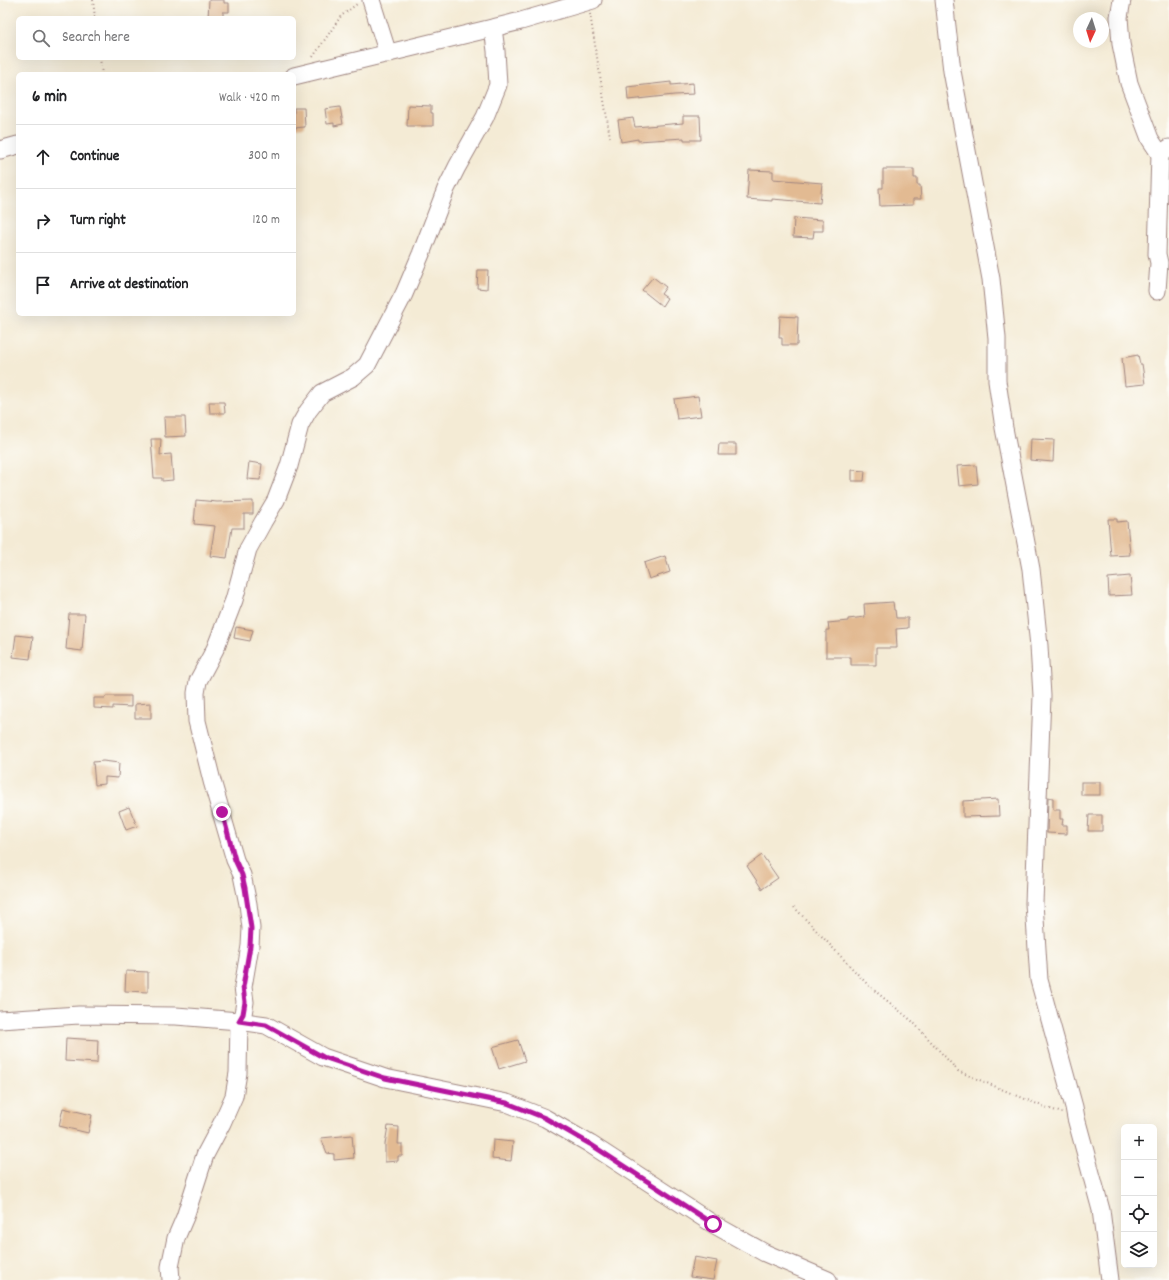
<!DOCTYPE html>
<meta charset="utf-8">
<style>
:root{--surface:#fff;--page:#f6f6f6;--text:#202124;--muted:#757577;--line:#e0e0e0}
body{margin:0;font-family:Dekko,sans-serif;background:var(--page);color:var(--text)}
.controls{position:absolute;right:12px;bottom:12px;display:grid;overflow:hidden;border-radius:6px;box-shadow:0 4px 16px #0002}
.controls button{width:36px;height:36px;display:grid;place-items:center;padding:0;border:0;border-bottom:1px solid var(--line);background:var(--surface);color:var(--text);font:20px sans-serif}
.compass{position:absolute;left:1073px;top:12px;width:36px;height:36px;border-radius:50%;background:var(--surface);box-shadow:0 4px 16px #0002;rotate:184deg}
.stop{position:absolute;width:12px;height:12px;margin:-9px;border:3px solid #b5179e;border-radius:50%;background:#fff}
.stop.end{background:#b5179e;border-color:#fff;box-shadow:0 1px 4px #0008}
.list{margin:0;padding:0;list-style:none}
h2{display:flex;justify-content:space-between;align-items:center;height:52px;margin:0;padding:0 16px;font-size:17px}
h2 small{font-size:13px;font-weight:400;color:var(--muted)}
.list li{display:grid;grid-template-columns:26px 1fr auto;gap:12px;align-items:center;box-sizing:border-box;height:64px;padding:0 16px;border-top:1px solid var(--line)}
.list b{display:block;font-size:15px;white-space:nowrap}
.list em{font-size:13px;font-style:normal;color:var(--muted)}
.icon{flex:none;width:22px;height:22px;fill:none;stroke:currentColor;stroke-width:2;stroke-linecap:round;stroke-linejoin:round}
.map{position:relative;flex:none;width:1169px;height:1280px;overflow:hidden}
.search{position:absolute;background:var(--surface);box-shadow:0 4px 16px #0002;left:16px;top:16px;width:280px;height:44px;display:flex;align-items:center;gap:10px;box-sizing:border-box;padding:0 14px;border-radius:6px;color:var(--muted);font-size:15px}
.panel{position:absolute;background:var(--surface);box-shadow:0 4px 16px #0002;left:16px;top:72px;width:280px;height:244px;border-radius:6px}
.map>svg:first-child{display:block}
</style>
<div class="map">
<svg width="1169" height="1280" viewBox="0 0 1169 1280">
<rect width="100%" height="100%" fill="#fdfcf7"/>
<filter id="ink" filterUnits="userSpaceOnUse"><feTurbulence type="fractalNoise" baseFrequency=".025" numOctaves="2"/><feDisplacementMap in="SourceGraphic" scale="8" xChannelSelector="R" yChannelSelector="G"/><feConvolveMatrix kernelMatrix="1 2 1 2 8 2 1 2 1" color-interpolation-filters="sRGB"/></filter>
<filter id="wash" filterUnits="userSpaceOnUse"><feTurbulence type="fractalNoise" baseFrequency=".012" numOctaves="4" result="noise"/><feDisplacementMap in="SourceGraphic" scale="16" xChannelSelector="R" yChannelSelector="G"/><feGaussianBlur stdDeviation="0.9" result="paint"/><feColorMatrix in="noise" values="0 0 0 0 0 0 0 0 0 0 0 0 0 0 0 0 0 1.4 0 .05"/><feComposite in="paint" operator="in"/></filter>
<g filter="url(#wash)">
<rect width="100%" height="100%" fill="#f4ebd5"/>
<g id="blocks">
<g fill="#e2ba92">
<polygon points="209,0 224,0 224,3 229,3 229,12 223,12 223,18 208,18"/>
<polygon points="671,82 671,85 693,83 694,94 674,95 628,100 627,87"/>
<polygon points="408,105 431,106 431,113 433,113 433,126 407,126"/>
<polygon points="340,107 343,124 334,126 334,123 327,124 325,109"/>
<polygon points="294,108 304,108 305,127 294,128"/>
<polygon points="683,116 700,116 701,140 684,140 684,138 638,141 638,139 621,142 618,120 633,118 635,127 683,123"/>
<polygon points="883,169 914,169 914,178 917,178 917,185 920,185 921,199 913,199 913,205 880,206 879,188 883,188"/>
<polygon points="749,170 773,171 773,179 822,183 820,203 772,199 772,201 747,199"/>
<polygon points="794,218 823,220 823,231 814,231 813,238 793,237"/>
<polygon points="478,270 488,270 487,289 477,288"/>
<polygon points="653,277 666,287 661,294 667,298 662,306 642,290"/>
<polygon points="780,316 798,317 797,345 782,345 782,338 779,338"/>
<polygon points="1138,355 1140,364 1142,364 1145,384 1125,386 1122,358"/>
<polygon points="698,396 701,416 677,419 674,399"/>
<polygon points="209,402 224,402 225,413 210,413"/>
<polygon points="164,417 185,417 186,436 165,437"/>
<polygon points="151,439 161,439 160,455 171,454 173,480 162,481 162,478 154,478"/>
<polygon points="1031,439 1054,440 1053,462 1030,460"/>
<polygon points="719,444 736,444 736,455 718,455"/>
<polygon points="249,462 262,464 260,480 247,479"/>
<polygon points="976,465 978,484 959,486 957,466"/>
<polygon points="852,470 865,471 864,481 852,481"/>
<polygon points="196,500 217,502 253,501 253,514 244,514 244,528 232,528 227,558 210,556 215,526 194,524"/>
<polygon points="1108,519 1117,519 1117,522 1127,521 1130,555 1111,556"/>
<polygon points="665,556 670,572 649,579 644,563"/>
<polygon points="1130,576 1132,595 1109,596 1108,578"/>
<polygon points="893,602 894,610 895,610 896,618 908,618 908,628 896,629 897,648 876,648 876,665 851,665 851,657 826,657 826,630 829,630 828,623 848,621 848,619 865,617 864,604"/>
<polygon points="69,614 85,614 82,651 66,649"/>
<polygon points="236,627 253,630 250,641 234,638"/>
<polygon points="16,635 33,637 30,659 13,657"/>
<polygon points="106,696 131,696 131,707 113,706 113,709 94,708 94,698 105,698"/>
<polygon points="151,703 151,718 135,718 135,704"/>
<polygon points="103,761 119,763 118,778 105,777 105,784 95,785 93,762"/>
<rect x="1081" y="782" width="19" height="13"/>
<polygon points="1048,797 1053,798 1053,810 1060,810 1060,819 1063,819 1062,825 1067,825 1067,834 1047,833"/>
<polygon points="998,799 999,816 963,817 963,801"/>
<polygon points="129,807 137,826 126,830 119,811"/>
<polygon points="1089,815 1102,815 1102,831 1088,831"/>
<polygon points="762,855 778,878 762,889 747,866"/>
<polygon points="126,971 148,972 148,992 125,991"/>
<polygon points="66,1038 98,1040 97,1063 65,1061"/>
<polygon points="518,1040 525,1061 499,1069 492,1047"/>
<polygon points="63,1108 92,1115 88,1133 59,1126"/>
<polygon points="388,1126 399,1127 398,1144 402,1144 402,1156 398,1156 398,1161 385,1162 385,1144"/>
<polygon points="352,1135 354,1158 334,1160 334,1154 327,1153 321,1138"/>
<polygon points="493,1140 513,1142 511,1161 492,1159"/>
<polygon points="694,1257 717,1261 713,1280 690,1277"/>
</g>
</g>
</g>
<g filter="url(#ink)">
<use href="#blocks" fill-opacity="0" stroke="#9f8580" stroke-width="1"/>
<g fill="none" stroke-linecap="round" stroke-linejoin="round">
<g stroke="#9f8580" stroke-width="19">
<g id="minor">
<polyline points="371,0 388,54"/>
<polyline points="944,0 952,71 991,279 997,338 997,381 1004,428 1031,569 1039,646 1042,696 1034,903 1039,980 1074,1107 1076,1118 1101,1210 1110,1280"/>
<polyline points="1122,0 1119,17 1121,44 1129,83 1150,139 1160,154"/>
<polyline points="294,76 521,21 593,0"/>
<polyline points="0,150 18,145"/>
<polyline points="1157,291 1159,263 1157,254 1160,154 1169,148"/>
<polyline points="0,1020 79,1015 176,1016 239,1021 266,1025 323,1057 385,1078 507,1103 545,1118 590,1144 713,1224 765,1253 828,1280"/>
<polyline points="171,1280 170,1267 176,1238 185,1217 205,1155 222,1123 234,1096 238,1073 239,1021 243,1014 245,1002 243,987 250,946 251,928 248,904 242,875 235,860 212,781 197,721 196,693 198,681 215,649 224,626 234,600 248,549 263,522 276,500 289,466 300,425 308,411 322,393 353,377 367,365 404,294 421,254 446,189 457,167 485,117 498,85 496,51 493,28"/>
</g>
</g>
<g stroke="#9f8580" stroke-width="2" stroke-dasharray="1 3" stroke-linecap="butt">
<polyline points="93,0 95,18"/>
<polyline points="590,14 610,137"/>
<polyline points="313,57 341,16 357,4"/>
<polyline points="100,58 102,74"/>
<polyline points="794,907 869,986 912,1021 958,1071 1042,1106 1062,1113"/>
</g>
<use href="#minor" stroke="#fff" stroke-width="17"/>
</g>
</g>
<g fill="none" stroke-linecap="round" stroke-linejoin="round" filter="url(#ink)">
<polyline stroke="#b5179e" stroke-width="5" points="222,812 235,860 242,875 245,888 251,928 250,946 243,987 245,1002 243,1014 239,1021 266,1025 323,1057 385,1078 507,1103 545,1118 590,1144 713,1224"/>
</g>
</svg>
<div class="controls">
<button>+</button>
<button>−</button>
<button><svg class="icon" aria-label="locate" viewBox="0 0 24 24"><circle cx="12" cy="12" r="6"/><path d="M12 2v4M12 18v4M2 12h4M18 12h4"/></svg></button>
<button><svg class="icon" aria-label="layers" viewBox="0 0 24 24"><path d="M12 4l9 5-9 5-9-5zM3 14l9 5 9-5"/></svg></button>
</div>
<svg class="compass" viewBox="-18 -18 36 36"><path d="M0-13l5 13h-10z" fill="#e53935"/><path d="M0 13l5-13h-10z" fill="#757577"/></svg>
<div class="stop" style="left:713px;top:1224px"></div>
<div class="stop end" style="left:222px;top:812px"></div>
<div class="search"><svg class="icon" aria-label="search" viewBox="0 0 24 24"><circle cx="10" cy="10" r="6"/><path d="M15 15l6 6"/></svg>Search here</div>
<section class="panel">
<h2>6 min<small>Walk · 420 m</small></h2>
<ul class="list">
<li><svg class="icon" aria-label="ahead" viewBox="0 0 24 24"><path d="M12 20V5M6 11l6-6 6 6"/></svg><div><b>Continue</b></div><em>300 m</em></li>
<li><svg class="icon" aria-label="right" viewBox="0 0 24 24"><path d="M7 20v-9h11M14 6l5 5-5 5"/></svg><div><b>Turn right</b></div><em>120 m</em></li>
<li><svg class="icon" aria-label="arrive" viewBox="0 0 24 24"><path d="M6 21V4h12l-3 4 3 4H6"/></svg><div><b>Arrive at destination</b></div></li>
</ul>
</section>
</div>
